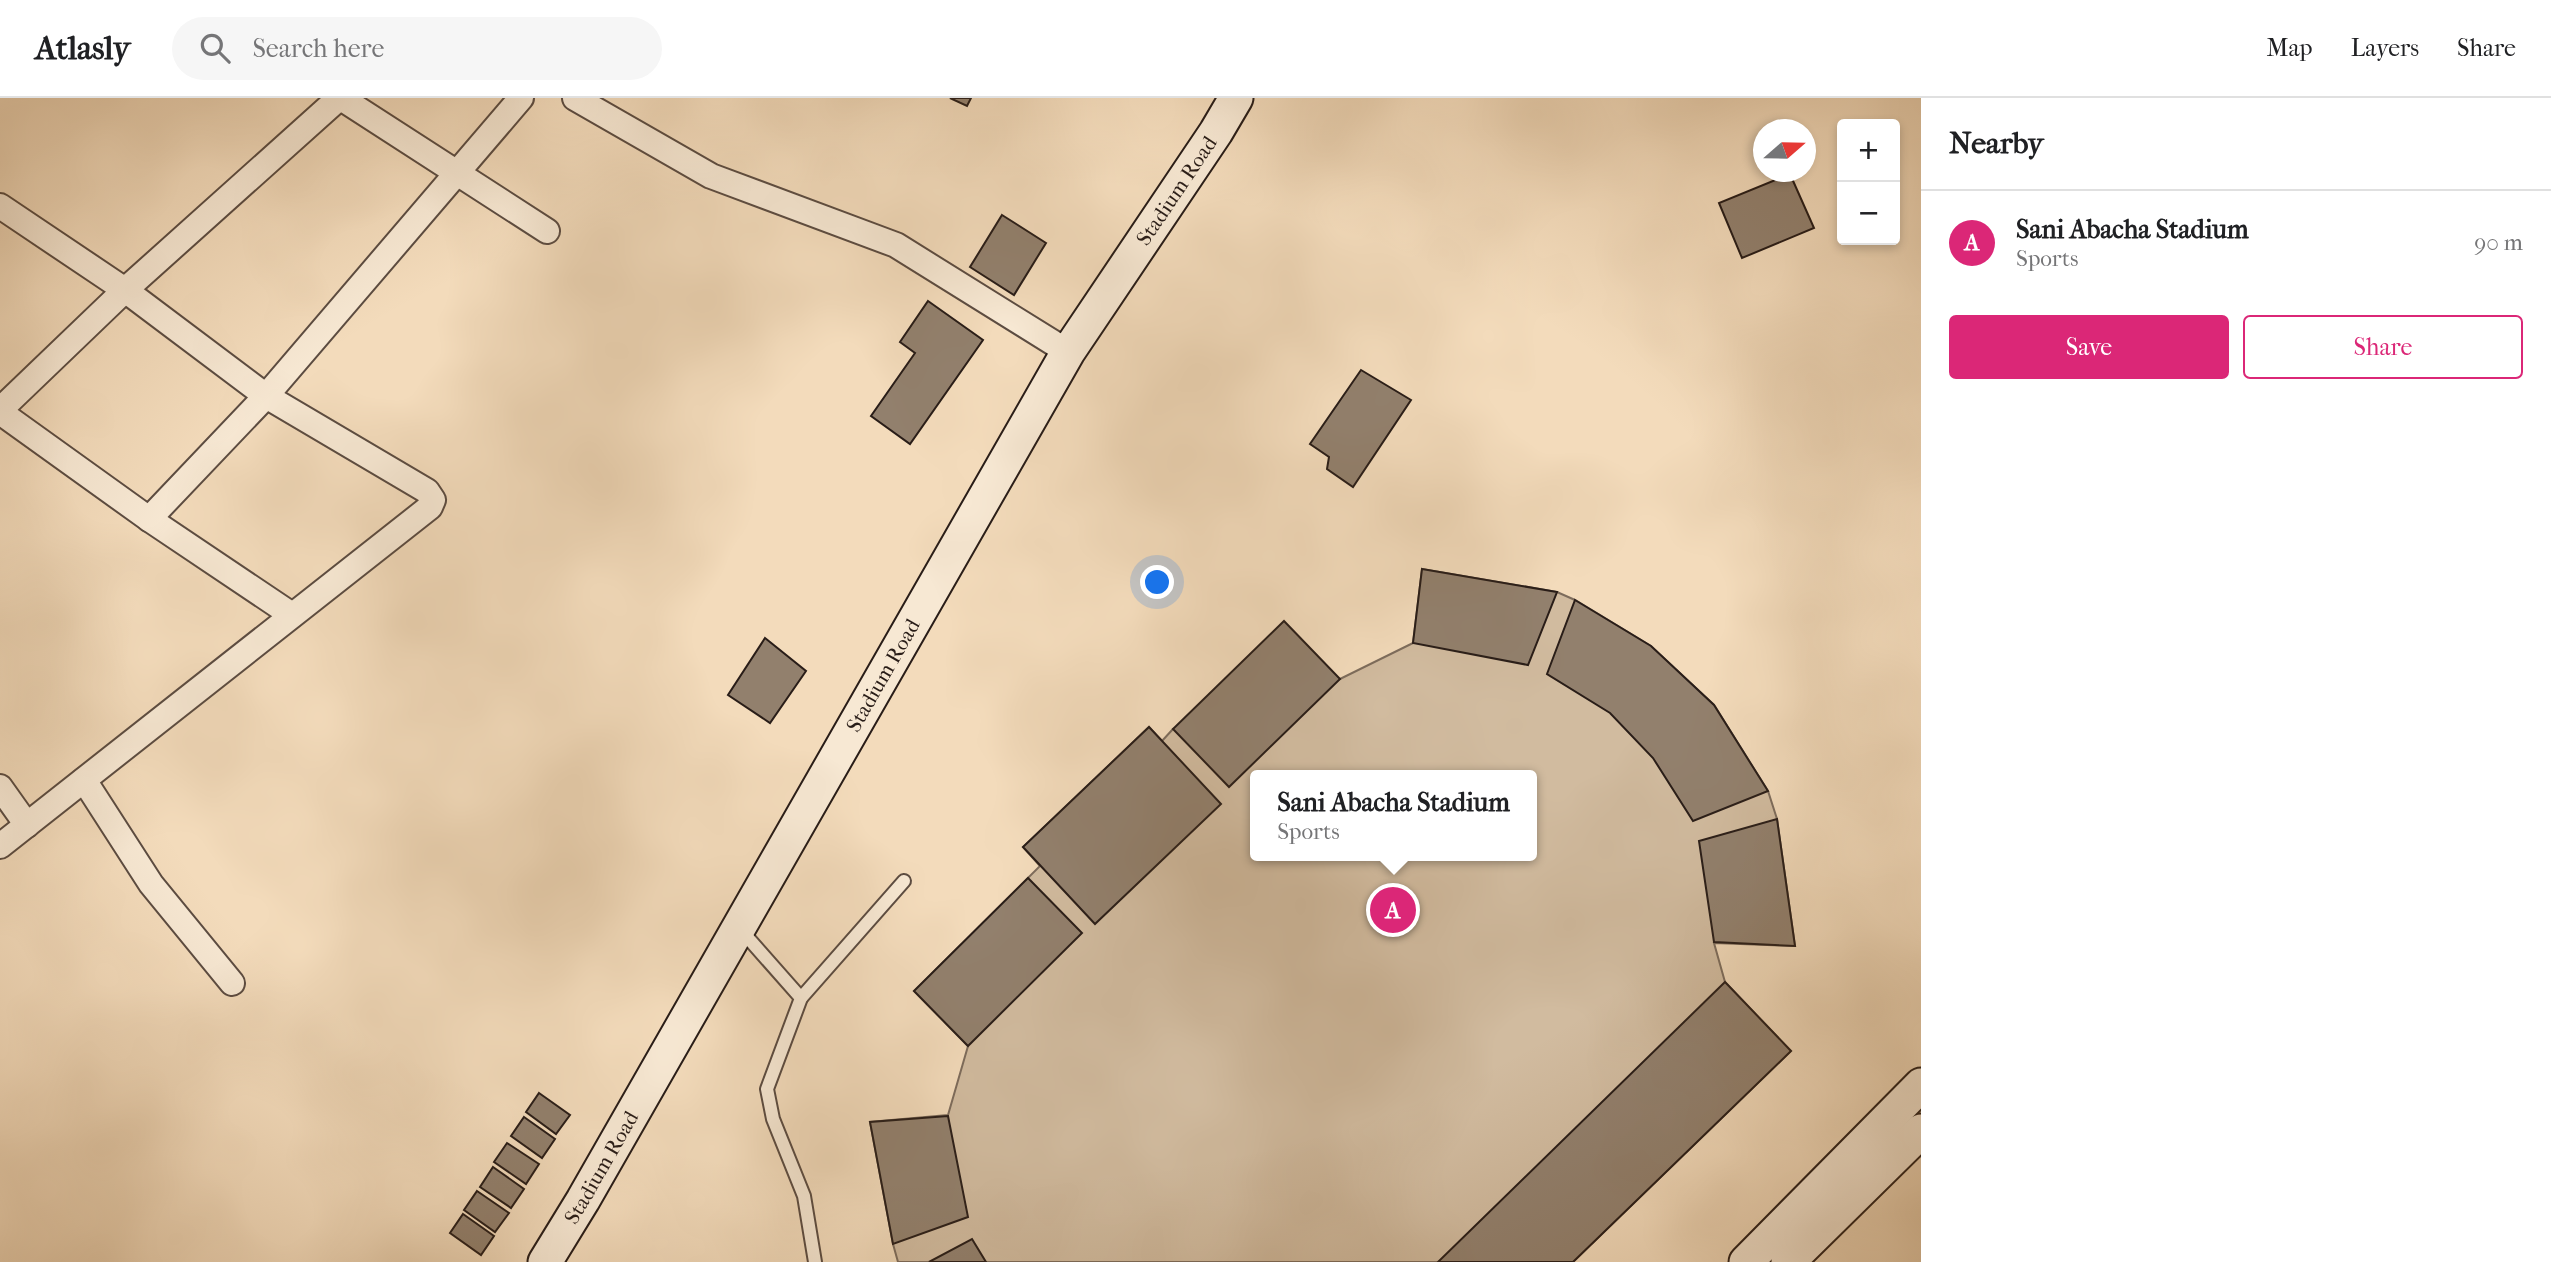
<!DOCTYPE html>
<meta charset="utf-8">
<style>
:root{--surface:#fff;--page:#f6f6f6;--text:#202124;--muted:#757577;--line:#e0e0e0;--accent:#db2777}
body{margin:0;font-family:"IM FELL French Canon",serif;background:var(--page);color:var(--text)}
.controls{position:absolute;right:21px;top:21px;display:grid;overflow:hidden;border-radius:7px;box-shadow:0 4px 10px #0003}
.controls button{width:63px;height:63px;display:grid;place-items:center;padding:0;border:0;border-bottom:2px solid var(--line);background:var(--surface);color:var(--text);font:35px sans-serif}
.compass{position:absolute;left:1753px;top:21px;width:63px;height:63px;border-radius:50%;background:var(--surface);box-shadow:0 4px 10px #0003;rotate:70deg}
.you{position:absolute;left:1158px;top:485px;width:24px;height:24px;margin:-18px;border:5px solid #fff;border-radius:50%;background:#1a73e8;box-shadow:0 0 0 10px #1a73e833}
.badge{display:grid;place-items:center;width:46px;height:46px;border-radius:50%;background:var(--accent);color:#fff;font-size:23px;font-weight:700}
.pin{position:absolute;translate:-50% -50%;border:4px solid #fff;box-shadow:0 2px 7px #0006}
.popup{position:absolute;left:1250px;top:672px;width:287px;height:91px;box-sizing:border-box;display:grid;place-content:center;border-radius:7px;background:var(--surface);filter:drop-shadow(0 2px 5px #0005);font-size:23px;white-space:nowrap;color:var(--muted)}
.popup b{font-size:26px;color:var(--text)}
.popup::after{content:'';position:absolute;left:50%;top:100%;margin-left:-14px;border:14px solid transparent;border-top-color:var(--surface)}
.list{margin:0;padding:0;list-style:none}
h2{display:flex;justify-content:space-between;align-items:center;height:91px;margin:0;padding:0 28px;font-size:30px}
h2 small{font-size:23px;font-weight:400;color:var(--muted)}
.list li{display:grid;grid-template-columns:46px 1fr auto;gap:21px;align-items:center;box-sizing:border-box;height:105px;padding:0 28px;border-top:2px solid var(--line)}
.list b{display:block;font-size:26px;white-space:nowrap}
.list p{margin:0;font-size:23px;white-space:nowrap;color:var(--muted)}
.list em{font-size:23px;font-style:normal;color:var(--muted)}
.actions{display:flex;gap:14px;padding:21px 28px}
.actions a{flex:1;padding:16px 0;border:2px solid var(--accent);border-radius:7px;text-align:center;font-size:24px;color:var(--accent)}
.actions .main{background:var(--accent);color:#fff}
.icon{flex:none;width:38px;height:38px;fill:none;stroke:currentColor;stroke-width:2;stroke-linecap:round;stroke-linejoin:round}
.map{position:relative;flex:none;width:1921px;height:1164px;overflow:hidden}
header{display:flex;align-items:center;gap:42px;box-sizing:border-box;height:98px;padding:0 35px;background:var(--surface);border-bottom:2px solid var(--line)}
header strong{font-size:33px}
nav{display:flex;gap:38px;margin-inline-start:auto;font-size:24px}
.search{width:490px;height:63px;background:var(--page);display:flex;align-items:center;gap:18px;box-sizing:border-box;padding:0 24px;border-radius:38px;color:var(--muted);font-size:26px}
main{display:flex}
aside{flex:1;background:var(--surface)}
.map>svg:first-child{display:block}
</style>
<header>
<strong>Atlasly</strong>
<div class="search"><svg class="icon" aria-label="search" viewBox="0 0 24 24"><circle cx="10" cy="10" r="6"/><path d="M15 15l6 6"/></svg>Search here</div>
<nav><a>Map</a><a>Layers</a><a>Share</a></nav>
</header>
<main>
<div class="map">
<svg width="1921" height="1164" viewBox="0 0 1921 1164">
<rect width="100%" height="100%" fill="#f3dbbb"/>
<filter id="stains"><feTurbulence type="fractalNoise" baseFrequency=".00286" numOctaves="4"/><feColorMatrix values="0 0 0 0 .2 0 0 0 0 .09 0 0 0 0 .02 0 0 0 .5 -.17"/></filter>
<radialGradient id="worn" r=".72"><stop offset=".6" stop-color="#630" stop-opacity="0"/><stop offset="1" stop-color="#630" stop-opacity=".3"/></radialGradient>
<path fill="#d1bb9f" stroke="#7d6c5c" stroke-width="2" fill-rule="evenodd" d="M1422,471L1557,494L1575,502L1651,548L1714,607L1768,693L1777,721L1795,848L1714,845L1725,884L1791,953L1573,1164H898L893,1146L870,1024L948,1017L968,948L914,893L1040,768L1023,749L1149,629L1162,643L1173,631L1340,581L1413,545ZM1255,677H1531V758H1255Z"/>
<g fill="#92806d" stroke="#291d18" stroke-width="2">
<polygon points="950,0 971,0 967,8"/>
<polygon points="1790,76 1814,130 1742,160 1719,105"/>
<polygon points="1002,117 1046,145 1014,197 970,169"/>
<polygon points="928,203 983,242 910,346 871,318 915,255 900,244"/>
<polygon points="1361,272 1411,302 1353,389 1327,371 1329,359 1310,346"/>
<polygon points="1422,471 1557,494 1528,567 1413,545"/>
<polygon points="1575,502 1651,548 1714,607 1768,693 1693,723 1653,660 1610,615 1547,576"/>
<polygon points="1284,523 1340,581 1229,689 1173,631"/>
<polygon points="765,540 806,573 770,625 728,597"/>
<polygon points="1149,629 1221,706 1095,826 1023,749"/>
<polygon points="1777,721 1795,848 1714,844 1699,743"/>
<polygon points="1028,780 1082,835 968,948 914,893"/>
<polygon points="1725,884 1791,953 1573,1164 1438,1164"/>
<polygon points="539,995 570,1017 556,1036 526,1014"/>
<polygon points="948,1018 968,1119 893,1146 870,1024"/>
<polygon points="524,1019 555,1041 542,1060 511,1038"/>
<polygon points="507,1045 539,1066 526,1086 494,1064"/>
<polygon points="493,1069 524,1091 511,1110 480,1089"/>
<polygon points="477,1093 509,1115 495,1134 464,1112"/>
<polygon points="463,1116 494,1138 481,1157 450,1135"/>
<polygon points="972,1141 986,1164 929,1164"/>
</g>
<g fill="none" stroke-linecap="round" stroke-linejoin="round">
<g stroke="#5c4c41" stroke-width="16">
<g id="lane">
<polyline points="741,832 801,900 767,991 773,1021 804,1098 815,1164"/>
<polyline points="801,900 904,783"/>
</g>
</g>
<g stroke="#5c4c41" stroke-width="28">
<g id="street">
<polyline points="341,0 547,133"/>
<polyline points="575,0 711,78 896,147 1068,254"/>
<polyline points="0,108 125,192 266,298 427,393 433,402 430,409 0,748"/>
<polyline points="0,312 125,192 339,0"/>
<polyline points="0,314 149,421 292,517"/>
<polyline points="149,421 266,298 521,0"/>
<polyline points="84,682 151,786 232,885"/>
<polyline points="0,689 27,727"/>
</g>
</g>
<g stroke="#291d18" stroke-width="37">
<g id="secondary">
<path id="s1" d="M545,1164L583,1102L1068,254L1216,34L1236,0"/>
<polyline points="1746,1164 1921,987"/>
<polyline points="1788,1164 1921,1033"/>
</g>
</g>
<use href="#lane" stroke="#f7e8d3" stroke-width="12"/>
<use href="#street" stroke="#f7e8d3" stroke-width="24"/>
<use href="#secondary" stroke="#f7e8d3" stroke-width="33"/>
</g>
<g text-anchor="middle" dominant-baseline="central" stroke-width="7" stroke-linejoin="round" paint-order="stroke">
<g font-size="21" fill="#291d18" stroke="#f7e8d3">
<text stroke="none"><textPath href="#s1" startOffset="1244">Stadium Road</textPath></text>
<text stroke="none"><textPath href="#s1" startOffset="677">Stadium Road</textPath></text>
<text stroke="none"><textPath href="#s1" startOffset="110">Stadium Road</textPath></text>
</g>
</g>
<rect width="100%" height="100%" filter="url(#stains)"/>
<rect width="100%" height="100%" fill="url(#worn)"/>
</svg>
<div class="controls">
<button>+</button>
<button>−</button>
</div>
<svg class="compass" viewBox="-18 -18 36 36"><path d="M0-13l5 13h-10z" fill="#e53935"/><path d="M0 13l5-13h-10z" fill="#757577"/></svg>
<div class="you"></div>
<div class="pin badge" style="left:1393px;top:812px">A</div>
<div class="popup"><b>Sani Abacha Stadium</b>Sports</div>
</div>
<aside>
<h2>Nearby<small></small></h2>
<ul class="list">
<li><span class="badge">A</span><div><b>Sani Abacha Stadium</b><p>Sports</p></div><em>90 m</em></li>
</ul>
<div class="actions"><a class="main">Save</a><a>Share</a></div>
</aside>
</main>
